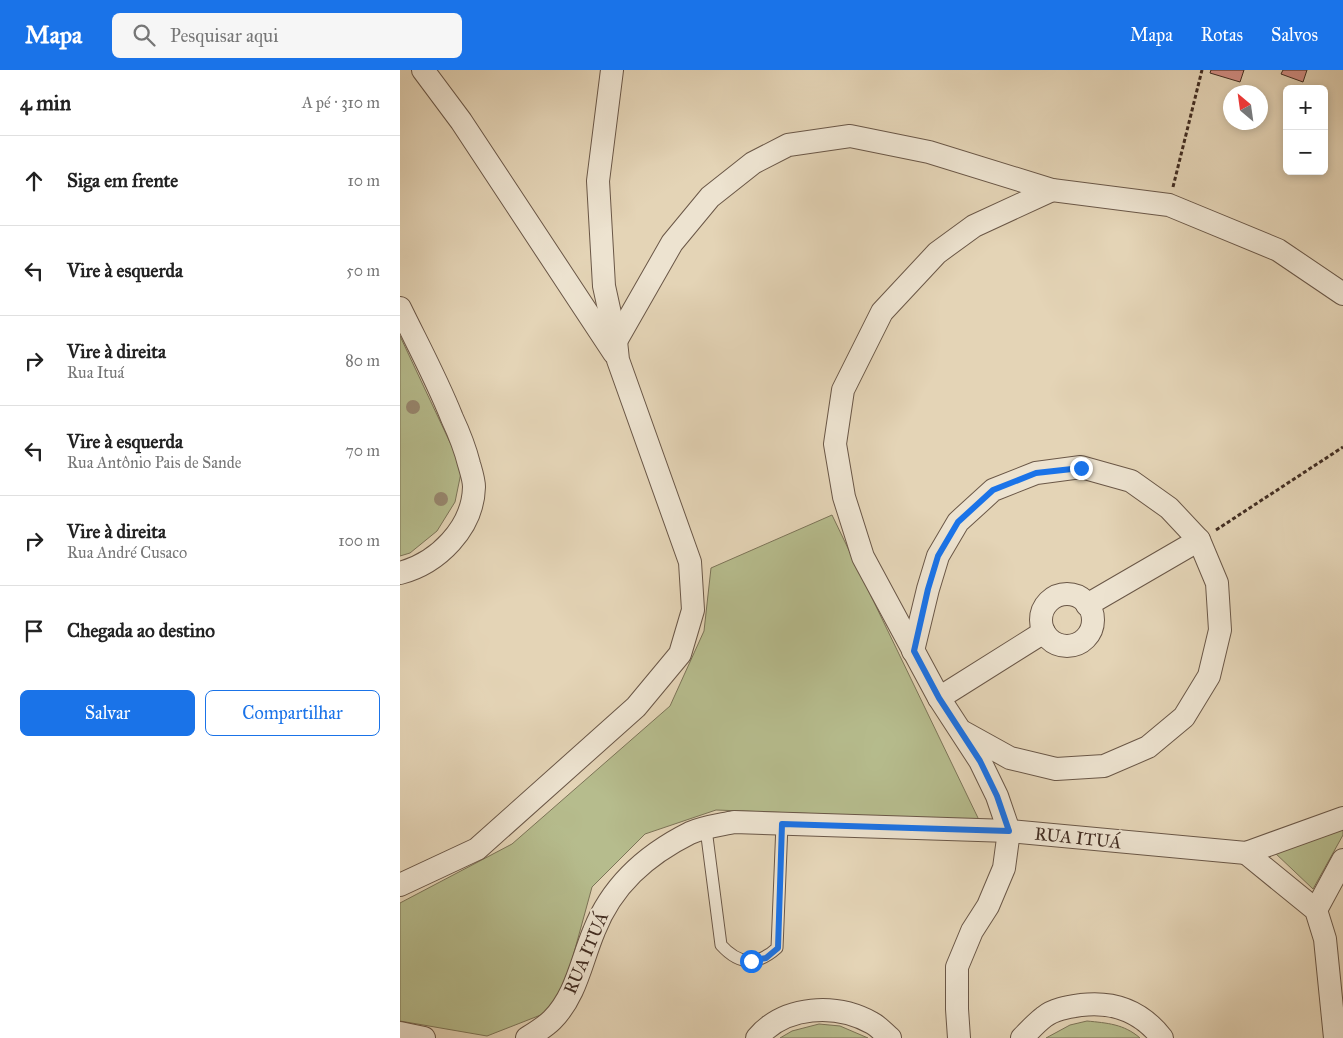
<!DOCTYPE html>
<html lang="pt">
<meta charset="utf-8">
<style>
:root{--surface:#fff;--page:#f6f6f6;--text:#222;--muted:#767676;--line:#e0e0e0;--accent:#1a73e8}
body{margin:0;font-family:"IM FELL Great Primer",serif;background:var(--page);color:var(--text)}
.controls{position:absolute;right:15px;top:15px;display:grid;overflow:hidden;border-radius:8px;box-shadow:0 2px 8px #0003}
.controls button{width:45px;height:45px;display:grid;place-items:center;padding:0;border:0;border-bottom:1px solid var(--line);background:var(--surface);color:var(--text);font:25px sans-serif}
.compass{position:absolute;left:823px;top:15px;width:45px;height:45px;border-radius:50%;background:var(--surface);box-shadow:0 2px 8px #0003;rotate:331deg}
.stop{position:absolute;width:15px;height:15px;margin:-11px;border:4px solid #1a73e8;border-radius:50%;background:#fff}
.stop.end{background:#1a73e8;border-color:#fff;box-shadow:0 1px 5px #0008}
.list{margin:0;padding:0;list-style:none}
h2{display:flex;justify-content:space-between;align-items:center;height:65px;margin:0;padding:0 20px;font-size:21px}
h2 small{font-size:16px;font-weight:400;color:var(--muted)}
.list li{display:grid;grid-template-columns:32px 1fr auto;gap:15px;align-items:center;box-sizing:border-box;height:90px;padding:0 20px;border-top:1px solid var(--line)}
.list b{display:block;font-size:19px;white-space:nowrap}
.list p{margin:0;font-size:16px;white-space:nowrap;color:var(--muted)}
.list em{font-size:16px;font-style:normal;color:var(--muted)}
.actions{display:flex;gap:10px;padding:15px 20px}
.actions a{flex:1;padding:11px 0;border:1px solid var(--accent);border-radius:8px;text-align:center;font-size:18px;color:var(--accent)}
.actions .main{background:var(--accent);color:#fff}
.icon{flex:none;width:28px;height:28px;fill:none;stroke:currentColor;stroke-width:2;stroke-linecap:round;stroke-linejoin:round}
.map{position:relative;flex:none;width:943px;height:968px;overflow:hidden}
header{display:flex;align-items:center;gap:30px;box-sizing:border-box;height:70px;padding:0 25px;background:var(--accent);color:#fff}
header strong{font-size:24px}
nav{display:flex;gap:28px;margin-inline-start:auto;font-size:18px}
.search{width:350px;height:45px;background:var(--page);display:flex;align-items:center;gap:12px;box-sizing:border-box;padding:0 18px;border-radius:8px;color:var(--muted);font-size:19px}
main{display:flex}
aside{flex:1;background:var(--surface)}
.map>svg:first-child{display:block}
</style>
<header>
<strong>Mapa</strong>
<div class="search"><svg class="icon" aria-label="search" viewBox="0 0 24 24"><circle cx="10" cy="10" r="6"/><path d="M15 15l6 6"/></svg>Pesquisar aqui</div>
<nav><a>Mapa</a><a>Rotas</a><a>Salvos</a></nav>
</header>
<main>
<aside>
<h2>4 min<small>A pé · 310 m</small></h2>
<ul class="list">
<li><svg class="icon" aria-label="ahead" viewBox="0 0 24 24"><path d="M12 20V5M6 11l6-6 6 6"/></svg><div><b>Siga em frente</b></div><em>10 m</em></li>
<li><svg class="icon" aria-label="left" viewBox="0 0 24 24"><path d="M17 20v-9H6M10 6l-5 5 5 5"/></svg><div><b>Vire à esquerda</b></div><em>50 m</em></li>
<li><svg class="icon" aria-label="right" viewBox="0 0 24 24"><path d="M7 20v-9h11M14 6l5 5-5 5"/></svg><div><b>Vire à direita</b><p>Rua Ituá</p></div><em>80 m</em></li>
<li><svg class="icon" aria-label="left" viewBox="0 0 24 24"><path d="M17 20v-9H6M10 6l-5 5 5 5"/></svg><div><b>Vire à esquerda</b><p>Rua Antônio Pais de Sande</p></div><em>70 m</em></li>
<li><svg class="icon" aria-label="right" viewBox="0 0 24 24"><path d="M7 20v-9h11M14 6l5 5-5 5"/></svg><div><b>Vire à direita</b><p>Rua André Cusaco</p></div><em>100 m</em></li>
<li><svg class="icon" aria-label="arrive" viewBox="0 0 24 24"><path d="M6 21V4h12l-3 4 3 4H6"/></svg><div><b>Chegada ao destino</b></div></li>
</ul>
<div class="actions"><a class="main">Salvar</a><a>Compartilhar</a></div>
</aside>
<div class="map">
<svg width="943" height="968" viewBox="0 0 943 968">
<rect width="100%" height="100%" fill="#e4d4b6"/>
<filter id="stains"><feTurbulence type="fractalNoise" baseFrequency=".004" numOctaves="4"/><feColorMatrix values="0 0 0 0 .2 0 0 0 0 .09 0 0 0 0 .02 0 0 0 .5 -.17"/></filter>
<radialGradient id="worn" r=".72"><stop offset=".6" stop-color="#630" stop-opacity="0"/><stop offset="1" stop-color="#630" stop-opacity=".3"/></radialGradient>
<g fill="#b6bc8d" stroke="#7c7458">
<polygon points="0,266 62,398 55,432 37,461 10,483 0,486"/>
<polygon points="432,445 579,750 316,740 245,764 192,817 169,901 151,941 87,966 0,951 0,833 112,774 270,636 304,561 311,498"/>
<polygon points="943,758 943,765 913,819 874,782"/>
<path d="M687,951C707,953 724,954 740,968H646L670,955Z"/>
<polygon points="419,954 440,956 468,968 380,968 392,961"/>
</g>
<g fill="#d18d83" stroke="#422d22">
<polygon points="811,0 844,0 840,12 810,3"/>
<polygon points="883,0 907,0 903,12 881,4"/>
</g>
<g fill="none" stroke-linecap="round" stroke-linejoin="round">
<g stroke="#6a5747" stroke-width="13">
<path id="lane" d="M306,759L321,875C339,895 357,896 377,878L382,754"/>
</g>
<g stroke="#6a5747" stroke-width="24">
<g id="street">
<polyline points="23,0 61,51 214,283"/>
<path d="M0,238C18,275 37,310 52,348C59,363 65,378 69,394C71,401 74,410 74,417C73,458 38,493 0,503"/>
<polyline points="216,271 272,173 310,127 353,93 388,75 450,66 529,82 652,120 769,135 878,180 943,224"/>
<circle cx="667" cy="550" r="26"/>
<polyline points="687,535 799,470"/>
<polyline points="513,581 528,519 538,486 558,452 593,420 636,403 681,397 731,411 769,438 799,470 817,513 820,560 809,606 784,647 748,677 704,696 656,699 610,688 563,662"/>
<polyline points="539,628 644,562"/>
<polyline points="846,783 916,840 925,869 935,968"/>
<polyline points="0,815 77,779 236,637 280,584 293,540 290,492 218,290 216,271 204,216 198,111 212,0"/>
<polyline points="916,840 943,790"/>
<polyline points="0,963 24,968"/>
<path d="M127,968C135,963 145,957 152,950C176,926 181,892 194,861C212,815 246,785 290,763C303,757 320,755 334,752L609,761L846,783L943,748"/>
<path d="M357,968C385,935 436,933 472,953C478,956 484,963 490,968"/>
<polyline points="559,968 557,939 557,897 572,861 588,836 604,798 609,761 597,726 580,691 539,628 463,487 444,427 435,374 443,320 482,242 537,183 574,156 652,120"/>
<path d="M622,968C629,961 636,953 644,947C654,939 668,937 681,935C714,931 741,941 762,968"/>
</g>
</g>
<g stroke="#422d22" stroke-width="3" stroke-dasharray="4 2.5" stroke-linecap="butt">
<polyline points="773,117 802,0"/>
<polyline points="816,460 943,377"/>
</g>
<use href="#lane" stroke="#ede3d0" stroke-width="11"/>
<use href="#street" stroke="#ede3d0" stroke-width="22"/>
</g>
<g fill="#988870">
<circle cx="13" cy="337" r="7"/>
<circle cx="41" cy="429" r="7"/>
</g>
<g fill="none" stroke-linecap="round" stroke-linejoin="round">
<polyline stroke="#1a73e8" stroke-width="6" points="351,891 366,888 378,878 382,754 609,761 597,726 580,691 539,628 514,581 528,519 538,486 558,452 593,420 636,403 681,398"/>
</g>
<g text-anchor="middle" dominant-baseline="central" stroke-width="4.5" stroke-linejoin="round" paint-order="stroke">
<g font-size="18" fill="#422d22" stroke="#ede3d0">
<text transform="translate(678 768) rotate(6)">RUA ITUÁ</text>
<text transform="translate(186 883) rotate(-67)">RUA ITUÁ</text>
</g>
</g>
<rect width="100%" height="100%" filter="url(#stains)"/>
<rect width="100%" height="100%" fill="url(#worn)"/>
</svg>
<div class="controls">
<button>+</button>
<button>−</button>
</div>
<svg class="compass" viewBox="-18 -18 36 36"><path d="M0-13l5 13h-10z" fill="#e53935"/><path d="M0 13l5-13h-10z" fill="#767676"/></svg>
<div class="stop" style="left:351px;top:891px"></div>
<div class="stop end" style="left:681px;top:398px"></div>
</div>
</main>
